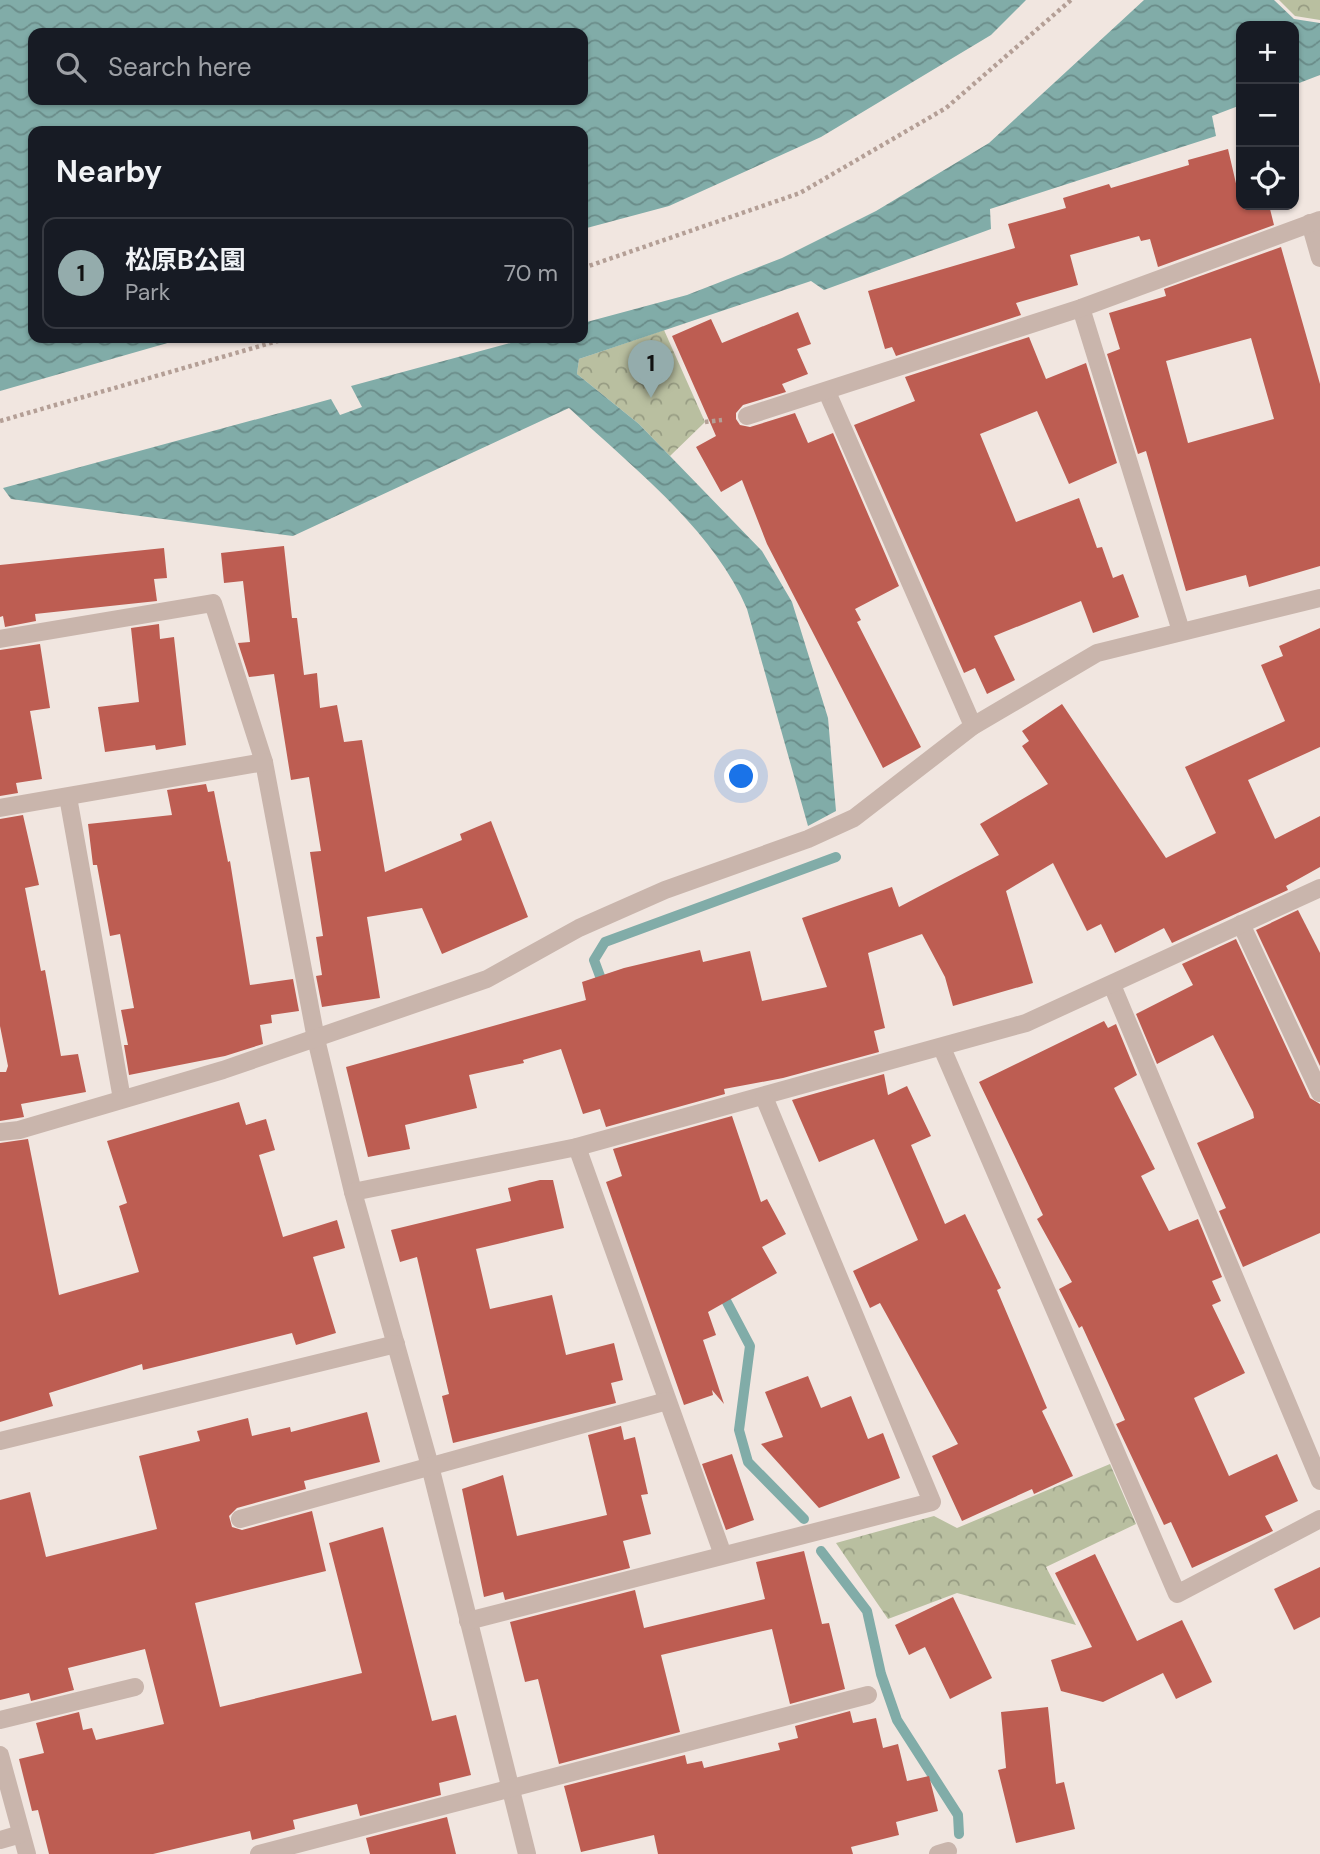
<!DOCTYPE html>
<meta charset="utf-8">
<style>
:root{--surface:#171b24;--page:#242831;--text:#f1f3f6;--muted:#9ea1a6;--line:#363941;--accent:#94acac}
body{margin:0;font-family:"DM Sans","Noto Sans JP",sans-serif;background:var(--page);color:var(--text)}
.controls{position:absolute;right:21px;top:21px;display:grid;overflow:hidden;border-radius:14px;box-shadow:0 2px 5px #0004}
.controls button{width:63px;height:63px;display:grid;place-items:center;padding:0;border:0;border-bottom:2px solid var(--line);background:var(--surface);color:var(--text);font:35px sans-serif}
.you{position:absolute;left:742px;top:777px;width:24px;height:24px;margin:-18px;border:5px solid #fff;border-radius:50%;background:#1a73e8;box-shadow:0 0 0 10px #1a73e833}
.badge{display:grid;place-items:center;width:46px;height:46px;border-radius:50%;background:var(--accent);color:#111;font-size:23px;font-weight:700}
.pin{position:absolute;translate:-50% -58px;filter:drop-shadow(0 2px 4px #0008)}
.pin::after{content:'';position:absolute;top:37px;width:24px;height:21px;background:inherit;clip-path:polygon(0 0,100% 0,50% 100%)}
.list{margin:0;padding:0;list-style:none}
h2{display:flex;justify-content:space-between;align-items:center;height:91px;margin:0;padding:0 28px;font-size:30px}
h2 small{font-size:23px;font-weight:400;color:var(--muted)}
.list li{display:grid;grid-template-columns:46px 1fr auto;gap:21px;align-items:center;box-sizing:border-box;height:112px;margin:0 14px 14px;padding:0 14px;border:2px solid var(--line);border-radius:14px}
.list b{display:block;font-size:26px;white-space:nowrap}
.list p{margin:0;font-size:23px;white-space:nowrap;color:var(--muted)}
.list em{font-size:23px;font-style:normal;color:var(--muted)}
.icon{flex:none;width:38px;height:38px;fill:none;stroke:currentColor;stroke-width:2;stroke-linecap:round;stroke-linejoin:round}
.map{position:relative;flex:none;width:1320px;height:1854px;overflow:hidden}
.search{position:absolute;background:var(--surface);box-shadow:0 2px 5px #0004;left:28px;top:28px;width:560px;height:77px;display:flex;align-items:center;gap:18px;box-sizing:border-box;padding:0 24px;border-radius:14px;color:var(--muted);font-size:26px}
.panel{position:absolute;background:var(--surface);box-shadow:0 2px 5px #0004;left:28px;top:126px;width:560px;height:217px;border-radius:14px}
.map>svg:first-child{display:block}
</style>
<div class="map">
<svg width="1320" height="1854" viewBox="0 0 1320 1854">
<defs>
<pattern id="forest-crowns" width="20" height="18" patternUnits="userSpaceOnUse" patternTransform="scale(1.75)"><rect width="20" height="18" fill="#b9bfa0"/><path d="M2 6a3 3 0 1 1 6 0M12 15a3 3 0 1 1 6 0" fill="none" stroke="#979c83"/></pattern>
<pattern id="water-waves" width="16" height="10" patternUnits="userSpaceOnUse" patternTransform="scale(1.75)"><rect width="16" height="10" fill="#81aca8"/><path d="M0 5q4-4 8 0t8 0" fill="none" stroke="#6a8c89"/></pattern>
</defs>
<rect width="100%" height="100%" fill="#f1e6e0"/>
<g fill="url(#forest-crowns)">
<polygon points="1279,0 1320,0 1320,20 1295,16"/>
<polygon points="664,330 705,422 670,456 639,424 577,374 579,359"/>
<polygon points="1110,1464 1136,1524 1046,1567 1076,1625 957,1593 888,1619 836,1543 934,1516 957,1528"/>
</g>
<g fill="url(#water-waves)" fill-rule="evenodd">
<path d="M0,0H1026L991,35L821,137L669,206L583,229V131H33V338H185L0,391ZM583,33V100H33V33Z"/>
<path d="M1144,0H1274L1294,19L1320,23V75L1294,85V26H1241V105L1212,116L1216,136L990,209L991,229L824,290L811,281L579,359L577,374L639,424L762,551L792,602L828,718L836,811L808,826L747,609C713,529 631,466 569,408L293,536L11,499L3,488L331,399L340,415L362,407L351,386L529,338H583V323L687,295L782,258L876,211L989,143Z"/>
</g>
<g fill="none" stroke-linecap="round" stroke-linejoin="round">
<g stroke="#81aca8" stroke-width="10">
<polyline points="604,987 594,960 605,942 836,857"/>
<polyline points="720,1289 750,1346 739,1430 748,1462 804,1519"/>
<polyline points="821,1551 867,1611 881,1674 897,1720 958,1815 959,1834"/>
</g>
</g>
<g fill="#bd5d52" fill-rule="evenodd">
<polygon points="1228,149 1241,205 1269,205 1274,225 1158,267 1150,239 1141,241 1139,236 1070,255 1078,285 1016,303 1021,315 896,356 892,347 885,349 868,291 1015,248 1008,224 1066,208 1063,198 1109,184 1111,188 1189,165 1188,160"/>
<path d="M1281,247L1320,384V566L1249,587L1246,575L1186,591L1146,451L1138,454L1107,354L1120,349L1109,313L1166,296L1164,289ZM1251,338L1274,419L1188,443L1166,361Z"/>
<polygon points="798,312 811,344 797,349 808,374 782,384 786,392 743,405 736,413 736,419 740,425 750,427 795,413 808,443 833,433 899,586 855,609 861,620 857,622 921,747 883,768 767,544 742,480 721,492 696,447 716,436 672,336 711,319 722,343"/>
<polygon points="1029,337 1046,379 1086,363 1117,463 1069,484 1037,411 980,434 1016,522 1079,498 1097,548 1102,547 1113,578 1123,574 1139,617 1093,633 1081,601 994,636 1015,680 987,694 975,668 964,673 854,425 915,401 905,377"/>
<polygon points="284,546 292,618 297,618 304,675 317,673 320,708 337,705 344,742 362,740 385,872 462,840 460,834 491,821 528,917 442,954 422,908 367,917 380,998 322,1007 316,976 322,975 316,937 323,936 310,852 321,851 309,777 291,780 274,674 249,677 238,643 250,642 243,581 224,583 221,553"/>
<polygon points="164,548 167,578 154,579 157,601 35,614 36,621 5,627 3,616 0,617 0,565"/>
<polygon points="159,624 160,639 174,637 186,745 156,750 155,745 105,752 98,707 139,702 131,628"/>
<polygon points="1320,628 1320,747 1248,780 1275,839 1320,816 1320,867 1286,886 1288,890 1172,943 1164,928 1115,953 1101,924 1087,931 1053,863 1006,891 1033,983 953,1006 945,977 922,934 868,953 885,1028 874,1031 879,1052 783,1078 724,1089 725,1094 606,1127 600,1109 583,1114 561,1049 523,1060 524,1063 469,1075 477,1108 405,1125 410,1149 368,1157 346,1067 586,1000 582,982 624,968 700,950 703,962 750,951 762,1001 827,987 802,918 892,887 899,907 999,855 980,824 1048,784 1022,746 1029,741 1022,731 1062,704 1166,858 1216,833 1185,767 1285,721 1261,665 1283,656 1279,646"/>
<polygon points="40,644 50,708 30,711 42,779 16,783 18,793 0,796 0,650"/>
<polygon points="206,784 208,792 214,791 228,862 230,861 250,985 293,979 299,1011 271,1015 272,1023 260,1025 263,1044 225,1056 129,1075 124,1045 128,1045 121,1010 134,1008 120,934 110,936 97,865 93,865 88,824 172,815 167,790"/>
<polygon points="23,815 39,885 25,888 41,971 45,970 61,1056 78,1054 86,1092 21,1104 24,1117 0,1121 0,1072 6,1072 8,1066 0,1026 0,819"/>
<polygon points="1298,910 1320,953 1320,1066 1256,930"/>
<polygon points="1236,939 1310,1098 1320,1104 1320,1233 1243,1267 1219,1211 1226,1208 1197,1143 1254,1118 1253,1112 1213,1035 1157,1064 1136,1014 1193,985 1182,964"/>
<polygon points="1104,1021 1108,1028 1116,1024 1137,1075 1114,1088 1155,1169 1141,1176 1169,1231 1198,1219 1222,1277 1212,1281 1221,1301 1212,1305 1245,1373 1194,1398 1229,1476 1277,1454 1298,1501 1265,1516 1273,1531 1192,1568 1171,1522 1164,1525 1119,1430 1116,1424 1125,1420 1082,1326 1079,1328 1059,1289 1072,1282 1037,1219 1043,1215 979,1082"/>
<polygon points="884,1074 888,1095 907,1086 931,1136 911,1145 945,1224 965,1214 1001,1288 997,1290 1047,1408 1042,1411 1073,1476 1034,1494 1032,1489 962,1521 932,1456 958,1444 880,1303 870,1308 853,1271 918,1240 874,1139 819,1162 792,1100"/>
<polygon points="239,1102 246,1125 266,1119 275,1150 259,1155 283,1237 337,1220 345,1248 313,1257 336,1333 296,1345 292,1333 143,1370 142,1364 49,1393 53,1406 0,1422 0,1143 28,1139 59,1295 139,1272 119,1206 127,1203 107,1141"/>
<polygon points="732,1116 761,1202 767,1199 786,1234 762,1247 777,1273 708,1312 716,1335 703,1340 724,1404 712,1390 713,1395 684,1405 606,1182 622,1176 613,1149"/>
<polygon points="540,1180 553,1180 564,1228 476,1249 490,1309 552,1295 566,1355 614,1343 623,1380 611,1383 616,1403 453,1443 442,1396 449,1394 417,1257 400,1262 391,1230 511,1201 508,1188"/>
<polygon points="808,1376 821,1408 851,1396 868,1439 883,1433 900,1478 819,1508 761,1444 783,1437 765,1392"/>
<polygon points="367,1412 380,1462 304,1481 306,1489 237,1508 229,1516 232,1527 242,1530 312,1511 326,1571 195,1603 220,1707 362,1673 329,1543 383,1527 432,1721 456,1715 471,1775 439,1783 441,1795 360,1816 357,1804 293,1820 295,1829 252,1840 250,1831 153,1854 49,1854 38,1810 32,1811 19,1759 44,1753 36,1723 79,1712 83,1730 92,1728 96,1740 164,1724 145,1649 68,1668 74,1690 31,1701 29,1693 0,1700 0,1500 30,1492 46,1557 157,1529 139,1456 200,1441 197,1431 248,1418 252,1436 290,1427 291,1432"/>
<polygon points="621,1426 624,1440 635,1437 648,1494 641,1495 651,1534 623,1541 630,1568 505,1600 503,1592 484,1597 462,1489 503,1475 517,1536 607,1515 588,1435"/>
<polygon points="732,1454 754,1520 726,1530 702,1464"/>
<polygon points="804,1551 822,1624 829,1623 845,1689 790,1704 772,1629 661,1655 680,1732 559,1764 538,1679 525,1682 510,1622 635,1590 644,1628 765,1599 756,1562"/>
<polygon points="1095,1554 1137,1641 1182,1620 1212,1682 1176,1699 1163,1673 1103,1702 1061,1691 1051,1660 1092,1647 1055,1573"/>
<polygon points="1320,1567 1320,1617 1294,1630 1274,1589"/>
<polygon points="953,1597 992,1678 950,1699 925,1647 909,1655 895,1625"/>
<polygon points="1048,1707 1056,1784 1064,1782 1075,1829 1016,1843 998,1770 1006,1768 1001,1712"/>
<polygon points="850,1711 853,1723 876,1718 883,1748 898,1744 907,1781 929,1776 938,1811 896,1822 899,1835 851,1847 853,1854 658,1854 654,1835 581,1852 564,1786 685,1755 687,1764 702,1761 704,1768 780,1750 778,1743 798,1738 795,1726"/>
<polygon points="447,1817 456,1854 370,1854 366,1838"/>
</g>
<g fill="none" stroke-linecap="round" stroke-linejoin="round">
<g stroke="#b49f96" stroke-width="4.5" stroke-dasharray="3.5 3.5" stroke-linecap="butt">
<polyline points="583,268 800,193 946,108 1071,0"/>
<polyline points="0,421 288,338"/>
<polyline points="705,422 722,420"/>
</g>
<g stroke="#c9b5ac" stroke-width="18">
<polyline points="1310,223 1320,258"/>
<polyline points="1081,308 1181,631"/>
<polyline points="827,392 973,726"/>
<polyline points="747,416 1081,308 1320,220"/>
<polyline points="0,639 213,603 264,762 316,1039 353,1192 430,1466 527,1854"/>
<polyline points="68,797 122,1099"/>
<polyline points="0,808 264,762"/>
<polyline points="1241,924 1320,1093"/>
<polyline points="1112,985 1320,1481"/>
<polyline points="942,1048 1177,1594 1320,1519"/>
<polyline points="0,1132 19,1130 223,1070 487,979 579,928 665,890 808,839 854,818 973,726 1097,653 1320,598"/>
<polyline points="577,1147 723,1555"/>
<polyline points="353,1192 577,1147 1026,1023 1320,888"/>
<polyline points="0,1441 396,1344"/>
<polyline points="240,1519 667,1401"/>
<polyline points="468,1621 932,1502 764,1097"/>
<polyline points="0,1720 135,1687"/>
<polyline points="0,1755 27,1854"/>
<polyline points="0,1840 21,1834"/>
<polyline points="259,1854 868,1695"/>
<polyline points="938,1854 948,1851"/>
</g>
</g>
</svg>
<div class="controls">
<button>+</button>
<button>−</button>
<button><svg class="icon" aria-label="locate" viewBox="0 0 24 24"><circle cx="12" cy="12" r="6"/><path d="M12 2v4M12 18v4M2 12h4M18 12h4"/></svg></button>
</div>
<div class="you"></div>
<div class="pin badge" style="left:651px;top:398px">1</div>
<div class="search"><svg class="icon" aria-label="search" viewBox="0 0 24 24"><circle cx="10" cy="10" r="6"/><path d="M15 15l6 6"/></svg>Search here</div>
<section class="panel">
<h2>Nearby<small></small></h2>
<ul class="list">
<li><span class="badge">1</span><div><b>松原B公園</b><p>Park</p></div><em>70 m</em></li>
</ul>
</section>
</div>
